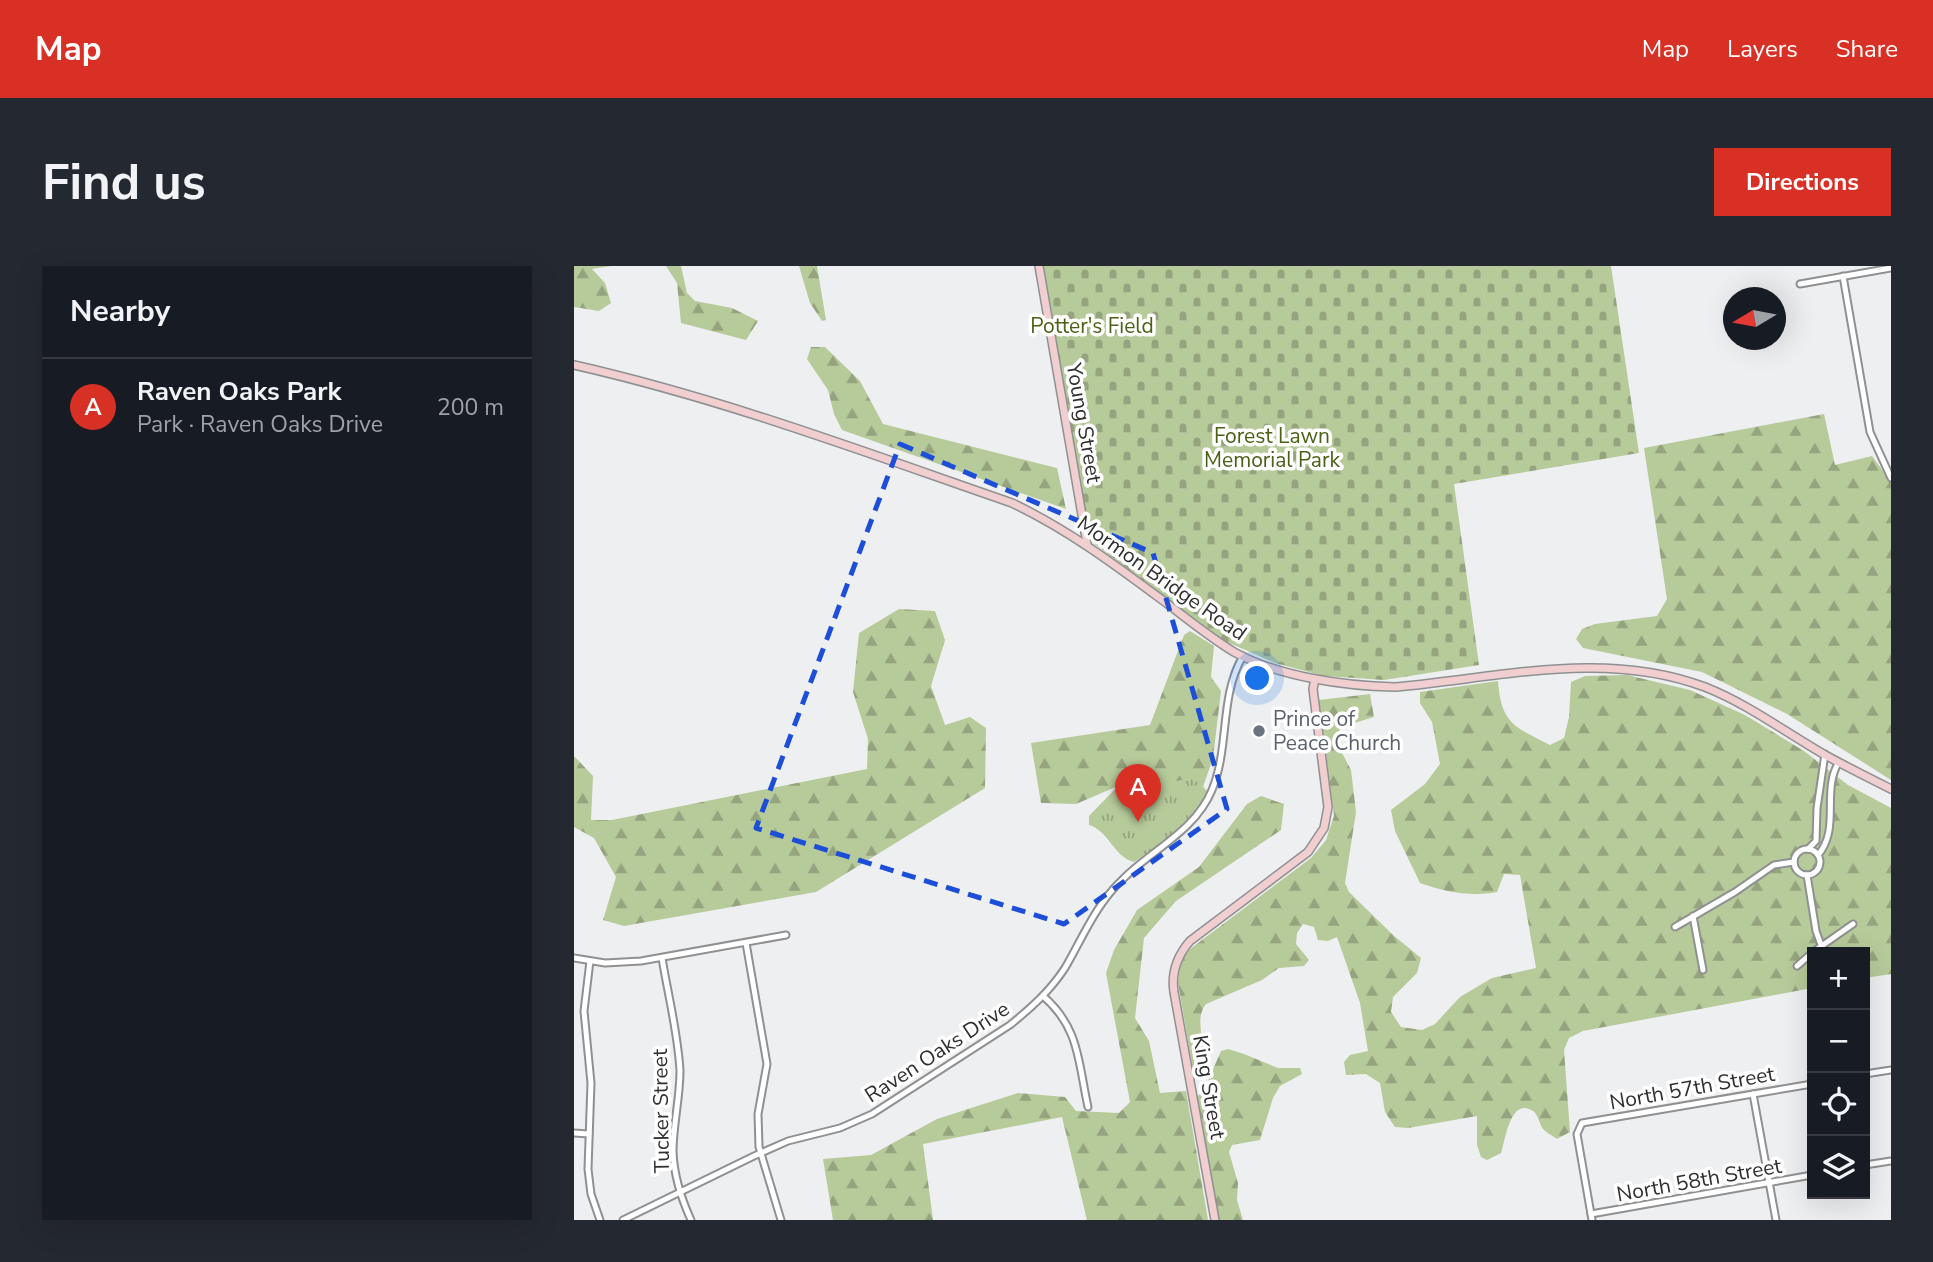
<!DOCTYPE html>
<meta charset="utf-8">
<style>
:root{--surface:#171b24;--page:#242831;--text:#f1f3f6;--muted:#9ea1a6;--line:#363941;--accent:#d93025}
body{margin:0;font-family:"Nunito Sans",sans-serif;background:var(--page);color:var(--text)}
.controls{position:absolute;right:21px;bottom:21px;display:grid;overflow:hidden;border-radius:0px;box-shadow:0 7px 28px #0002}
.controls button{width:63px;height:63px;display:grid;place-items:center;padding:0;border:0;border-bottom:2px solid var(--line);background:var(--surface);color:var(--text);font:35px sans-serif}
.compass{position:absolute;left:1149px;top:21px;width:63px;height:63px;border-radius:50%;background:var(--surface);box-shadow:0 7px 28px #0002;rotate:260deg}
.you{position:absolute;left:684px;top:413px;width:24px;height:24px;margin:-18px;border:5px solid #fff;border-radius:50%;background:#1a73e8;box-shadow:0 0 0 10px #1a73e833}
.badge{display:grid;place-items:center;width:46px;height:46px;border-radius:50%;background:var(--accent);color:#fff;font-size:23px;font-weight:700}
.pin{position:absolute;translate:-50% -58px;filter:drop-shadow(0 2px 4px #0008)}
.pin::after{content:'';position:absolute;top:37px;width:24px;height:21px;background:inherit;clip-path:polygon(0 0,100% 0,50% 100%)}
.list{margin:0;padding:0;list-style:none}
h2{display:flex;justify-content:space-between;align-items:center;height:91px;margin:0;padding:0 28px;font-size:30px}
h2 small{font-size:23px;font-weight:400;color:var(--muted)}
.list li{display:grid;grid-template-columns:46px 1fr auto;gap:21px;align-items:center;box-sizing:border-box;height:98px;padding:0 28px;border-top:2px solid var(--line)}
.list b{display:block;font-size:26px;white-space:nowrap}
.list p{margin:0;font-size:23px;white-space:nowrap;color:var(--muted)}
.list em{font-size:23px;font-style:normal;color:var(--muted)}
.icon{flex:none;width:38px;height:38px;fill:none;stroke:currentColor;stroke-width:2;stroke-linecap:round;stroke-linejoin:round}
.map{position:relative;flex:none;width:1317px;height:954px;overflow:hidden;border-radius:0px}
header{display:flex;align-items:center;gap:42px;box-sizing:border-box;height:98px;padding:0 35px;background:var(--accent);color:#fff}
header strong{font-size:33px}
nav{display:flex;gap:38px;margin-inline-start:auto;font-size:24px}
.intro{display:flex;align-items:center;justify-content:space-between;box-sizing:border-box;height:168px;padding:0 42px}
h1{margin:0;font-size:49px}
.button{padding:18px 32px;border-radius:0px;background:var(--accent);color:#fff;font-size:24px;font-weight:700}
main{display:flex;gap:42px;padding:0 42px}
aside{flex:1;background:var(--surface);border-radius:0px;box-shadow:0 7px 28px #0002}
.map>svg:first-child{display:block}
</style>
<header>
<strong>Map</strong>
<nav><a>Map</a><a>Layers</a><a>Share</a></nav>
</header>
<div class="intro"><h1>Find us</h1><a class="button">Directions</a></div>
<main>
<aside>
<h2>Nearby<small></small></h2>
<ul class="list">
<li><span class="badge">A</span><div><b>Raven Oaks Park</b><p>Park · Raven Oaks Drive</p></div><em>200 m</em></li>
</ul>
</aside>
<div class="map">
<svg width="1317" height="954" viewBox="0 0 1317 954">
<defs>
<pattern id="forest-firs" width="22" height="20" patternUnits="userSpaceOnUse" patternTransform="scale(1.75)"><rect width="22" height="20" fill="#b7ca9a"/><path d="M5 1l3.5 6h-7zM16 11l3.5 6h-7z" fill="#95a47e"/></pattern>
<pattern id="cemetery-stones" width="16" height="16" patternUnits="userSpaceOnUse" patternTransform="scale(1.75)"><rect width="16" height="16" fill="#b7ca9a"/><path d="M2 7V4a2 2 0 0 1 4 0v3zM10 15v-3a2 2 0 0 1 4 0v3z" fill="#95a47e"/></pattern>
<pattern id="park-tufts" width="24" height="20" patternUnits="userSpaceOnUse" patternTransform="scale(1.75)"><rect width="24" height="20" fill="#b7ca9a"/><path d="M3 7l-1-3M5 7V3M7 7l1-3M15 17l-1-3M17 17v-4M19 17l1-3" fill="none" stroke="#95a47e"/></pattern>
</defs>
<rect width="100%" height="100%" fill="#eeeff1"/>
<g fill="url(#forest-firs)">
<polygon points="0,0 37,0 18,3 31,17 37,37 25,45 0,41"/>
<polygon points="92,0 107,0 113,27 121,35 158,42 184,55 172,74 107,57 103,17"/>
<polygon points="225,0 243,0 252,54 248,55 236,37"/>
<polygon points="237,81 251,81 286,115 309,158 483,202 492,243 268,164 260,148 254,124 233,93"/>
<polygon points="1250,148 1261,199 1298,190 1317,216 1317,514 1213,448 1128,406 1009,382 1002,373 1008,363 1021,358 1083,350 1093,333 1070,182"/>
<polygon points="325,343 361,345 371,374 357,420 371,459 396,451 412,462 411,522 242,626 50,660 29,654 42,611 20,572 0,561 0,490 19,510 17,554 38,554 293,503 294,473 279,426 285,367"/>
<polygon points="616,365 640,380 637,411 647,425 639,492 629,521 617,513 570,521 544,520 502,538 467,537 457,477 576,459 610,369"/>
<path d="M1053,409L1116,424L1171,449L1230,485L1274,519L1317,542V708L1291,712V686H1238V722L1009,765L995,772L990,784L996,866L983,873C979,870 973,867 970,864C965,859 965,849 959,845C936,830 931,876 927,887L913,894L907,891L903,879V850L834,862L821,861L811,846L806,817L792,808L772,809L770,796L776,789L794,785L786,737L763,671L754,675L744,674L740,661L729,658L723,667L722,678L735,694L730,700L705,702L688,714L632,738C620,753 631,773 629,792C629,799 625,807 623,814L619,804L604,717L606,697L616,683L737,592L752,574L760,550L745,434L796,428L800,451L767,461L764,468L768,487L777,504L782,546L771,617L775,626L819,669L847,692L843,707L819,731L817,746L827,761L848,764L861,758L886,731L918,712L962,702L946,609L930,608L923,626C897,631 871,626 846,617L821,565L817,544L851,518L866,498L858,456L846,437V426L924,415C927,458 941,461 976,479L990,472L995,451L997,416L1011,410Z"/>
<polygon points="687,530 710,538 707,564 602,635 570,672 561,752 575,775 586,827 612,825 634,954 513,954 488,851 349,878 359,954 259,954 249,893 297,889 363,853 444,827 491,831 502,845 545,847 556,836 532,707 540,684 563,644 625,601 673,538"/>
<polygon points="654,783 670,788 704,802 726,802 728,808 706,820 699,832 686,874 658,879 655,886 664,917 663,934 669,954 645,954 623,831 630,824 647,785"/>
</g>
<polygon fill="url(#cemetery-stones)" points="469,0 1037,0 1065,187 880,218 905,399 810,414 750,410 701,397 651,375 515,274"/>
<path fill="url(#park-tufts)" d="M617,513L626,517L633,525C616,558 590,576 560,596C540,591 535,565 515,559V550L544,520L570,521L571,519Z"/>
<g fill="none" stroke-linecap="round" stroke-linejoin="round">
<g stroke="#8f9092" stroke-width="9">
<g id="street">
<polyline points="1269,10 1296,166 1317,212"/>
<polyline points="1226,18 1317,2"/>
<polyline points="1234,583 1242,575 1243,542 1251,488"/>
<circle cx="1233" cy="596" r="13"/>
<path d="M1244,589C1267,563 1247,524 1265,496"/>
<polyline points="1233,609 1242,665 1247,679"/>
<polyline points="1119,650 1129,704"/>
<polyline points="1101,661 1161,626 1200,599 1220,596"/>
<polyline points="172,677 193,798 184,848 185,881 207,954"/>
<polyline points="1239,686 1279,658"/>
<polyline points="0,692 31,697 67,695 212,669"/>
<path d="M88,692C94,729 104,767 106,805C106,832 99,859 99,886C100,910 107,932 117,954"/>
<polyline points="16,695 10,745 17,817 14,903 17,928 26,954"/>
<polyline points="1223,700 1238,687"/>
<path d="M469,730C506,762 504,796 514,841"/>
<polyline points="1291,808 1317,804"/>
<polyline points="1179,828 1202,954"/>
<polyline points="0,867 15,868"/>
<polyline points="1291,899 1317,895"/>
<polyline points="1017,948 1238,909"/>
<path d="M49,954L180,890L214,875L266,862L298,848L436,759C457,742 476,725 491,702C509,671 522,638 549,613C579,583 621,565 638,524C656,480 645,431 669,390"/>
<polyline points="1018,954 1003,868 1008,857 1238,818"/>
</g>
</g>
<g stroke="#8f9092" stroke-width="10">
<g id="secondary">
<polyline points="465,0 513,278"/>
<path d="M0,99C150,133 293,187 438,237C495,264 544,301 595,339C616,355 637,372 660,386C705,411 771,420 821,421C925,412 1030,383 1131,421C1174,438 1211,466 1251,489C1273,501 1295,512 1317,523"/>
<path d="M641,954L600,726C597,706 603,690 616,675L734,586L750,562L754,541L739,423L741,413"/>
</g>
</g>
<use href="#street" stroke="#fff" stroke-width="5"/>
<use href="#secondary" stroke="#f1cfd0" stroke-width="7"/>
</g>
<path fill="none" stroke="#1d4ed8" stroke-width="5" stroke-dasharray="14 9" stroke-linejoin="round" d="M326,178L579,287L653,543L490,658L182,562Z"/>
<circle fill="#6b7280" stroke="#fff" stroke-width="2.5" cx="685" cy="465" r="7"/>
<g text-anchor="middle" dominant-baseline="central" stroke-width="7" stroke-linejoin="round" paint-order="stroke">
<g font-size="21" fill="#4a6015" stroke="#fff">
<text x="518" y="60">Potter's Field</text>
<text x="698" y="170">Forest Lawn<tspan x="698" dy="24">Memorial Park</tspan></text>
</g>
<g font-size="21" fill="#303031" stroke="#fff">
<text transform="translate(510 157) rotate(80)">Young Street</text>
<text transform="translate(588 312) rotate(35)">Mormon Bridge Road</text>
<text transform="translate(363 786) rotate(-33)">Raven Oaks Drive</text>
<text transform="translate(635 821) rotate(80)">King Street</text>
<text transform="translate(1118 822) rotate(-10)">North 57th Street</text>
<text transform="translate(87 845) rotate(-91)">Tucker Street</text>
<text transform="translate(1125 914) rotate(-10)">North 58th Street</text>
</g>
<g font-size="21" fill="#5b616d" stroke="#fff" text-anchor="start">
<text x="699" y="453">Prince of<tspan x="699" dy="24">Peace Church</tspan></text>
</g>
</g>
</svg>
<div class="controls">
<button>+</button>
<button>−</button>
<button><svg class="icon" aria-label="locate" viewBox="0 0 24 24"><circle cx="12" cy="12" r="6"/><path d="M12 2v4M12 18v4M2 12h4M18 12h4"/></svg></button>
<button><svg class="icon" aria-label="layers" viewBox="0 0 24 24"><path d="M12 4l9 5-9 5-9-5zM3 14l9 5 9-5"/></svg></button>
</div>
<svg class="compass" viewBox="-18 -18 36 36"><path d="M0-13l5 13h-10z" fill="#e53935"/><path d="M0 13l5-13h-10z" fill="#9ea1a6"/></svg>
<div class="you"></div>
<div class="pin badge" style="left:564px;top:556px">A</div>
</div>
</main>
